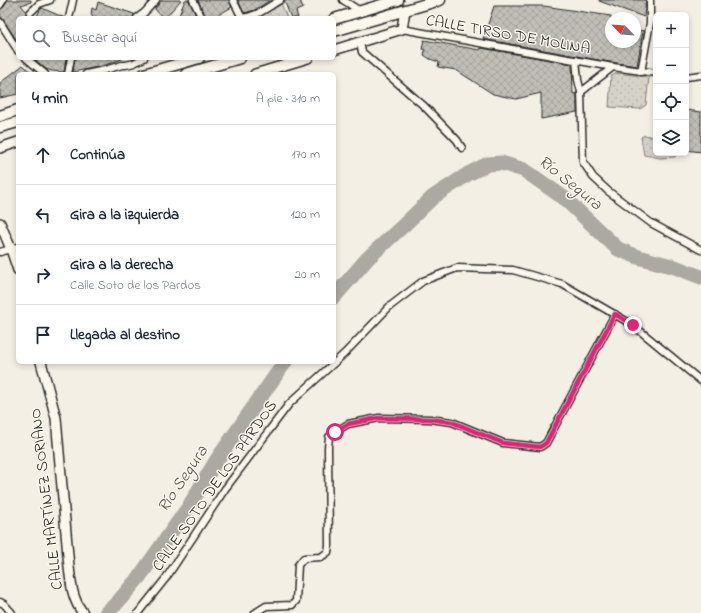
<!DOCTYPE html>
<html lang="es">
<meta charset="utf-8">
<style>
:root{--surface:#fff;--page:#f6f6f7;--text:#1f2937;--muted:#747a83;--line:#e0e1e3}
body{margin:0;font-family:"Indie Flower",sans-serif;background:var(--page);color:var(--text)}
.controls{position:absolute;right:12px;top:12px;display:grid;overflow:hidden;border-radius:6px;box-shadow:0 2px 6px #0003}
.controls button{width:36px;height:36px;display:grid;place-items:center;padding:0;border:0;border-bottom:1px solid var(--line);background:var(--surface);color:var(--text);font:20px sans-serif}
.compass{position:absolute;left:605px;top:12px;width:36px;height:36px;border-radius:50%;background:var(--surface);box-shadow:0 2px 6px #0003;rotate:295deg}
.stop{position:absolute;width:12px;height:12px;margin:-9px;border:3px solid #db2777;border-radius:50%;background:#fff}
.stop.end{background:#db2777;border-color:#fff;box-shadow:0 1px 4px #0008}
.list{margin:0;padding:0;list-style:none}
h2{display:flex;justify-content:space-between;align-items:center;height:52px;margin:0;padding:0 16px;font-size:17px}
h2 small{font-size:13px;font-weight:400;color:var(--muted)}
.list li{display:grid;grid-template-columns:26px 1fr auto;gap:12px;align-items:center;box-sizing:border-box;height:60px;padding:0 16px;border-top:1px solid var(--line)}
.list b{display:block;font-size:15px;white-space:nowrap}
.list p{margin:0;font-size:13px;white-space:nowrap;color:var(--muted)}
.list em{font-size:13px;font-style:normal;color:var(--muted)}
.icon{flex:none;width:22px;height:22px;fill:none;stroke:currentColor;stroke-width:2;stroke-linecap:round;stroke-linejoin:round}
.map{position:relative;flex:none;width:701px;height:613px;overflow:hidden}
.search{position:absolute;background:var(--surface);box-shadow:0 2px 6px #0003;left:16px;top:16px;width:320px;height:44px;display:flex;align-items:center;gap:10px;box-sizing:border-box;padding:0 14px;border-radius:6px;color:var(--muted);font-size:15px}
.panel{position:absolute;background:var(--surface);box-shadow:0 2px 6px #0003;left:16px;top:72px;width:320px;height:292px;border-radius:6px}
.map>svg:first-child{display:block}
</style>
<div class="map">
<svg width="701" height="613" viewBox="0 0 701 613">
<defs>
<pattern id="grass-dots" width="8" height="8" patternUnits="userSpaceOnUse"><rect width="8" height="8" fill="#d5d2c9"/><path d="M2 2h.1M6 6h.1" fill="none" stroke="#b7b4ad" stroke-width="1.8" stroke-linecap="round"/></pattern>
<pattern id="building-cross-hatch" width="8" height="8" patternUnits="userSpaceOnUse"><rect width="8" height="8" fill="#c0beb6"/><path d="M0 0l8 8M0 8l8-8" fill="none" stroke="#a5a39d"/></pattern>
</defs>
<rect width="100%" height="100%" fill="#f3efe4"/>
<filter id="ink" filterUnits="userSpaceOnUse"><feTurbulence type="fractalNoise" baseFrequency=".025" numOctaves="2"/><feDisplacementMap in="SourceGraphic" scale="8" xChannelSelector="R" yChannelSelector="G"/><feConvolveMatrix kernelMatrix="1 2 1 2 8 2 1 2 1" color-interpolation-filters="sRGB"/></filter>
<g filter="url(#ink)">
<g fill="url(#grass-dots)" stroke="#807e7a">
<polygon points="281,3 287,18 252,18"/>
<polygon points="617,73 649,77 646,105 640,109 609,107 611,76"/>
<polygon points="645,135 656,138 656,153 676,153 675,157 660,158 644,155 641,137"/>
</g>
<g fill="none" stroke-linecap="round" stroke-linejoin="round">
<g stroke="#aca9a2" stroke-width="15">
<polyline points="334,297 368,258 404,225 433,197 468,174 488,164 501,163 524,170 564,198 618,249 638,257 675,267 701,277"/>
<polyline points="106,613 117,603 140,576 188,508 216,461 285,362"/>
</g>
</g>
<g fill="url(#building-cross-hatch)" stroke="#2b2b2b">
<polygon points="7,0 31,0 31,2 21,5 26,11 26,14 27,16 32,18 18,18 18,42 0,15 0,9 4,7"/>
<polygon points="162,0 181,0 165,18 162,16 161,16 155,9"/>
<polygon points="185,0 189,0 197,18 178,18"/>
<polygon points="198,0 229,0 232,7 213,18 206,18"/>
<polygon points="238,0 270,0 255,10 244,13"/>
<polygon points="284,0 300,0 303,8 296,11 298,18 291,18"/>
<polygon points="599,0 646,0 644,17 599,1"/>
<polygon points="98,2 134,14 133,18 93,18 91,14 92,8 96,10"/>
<polygon points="494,6 544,6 611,16 611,42 635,42 635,29 643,31 637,66 604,61 483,39"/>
<polygon points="42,8 65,18 36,18 40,10"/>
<polygon points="424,40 480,50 481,48 572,64 573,94 577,93 577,112 541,119 541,93 516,99 493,94 456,70 438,67 439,62 430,59 424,55 425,50 422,49"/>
<polygon points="33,58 66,58 64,72 52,71 46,69"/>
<polygon points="75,58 122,58 122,59 102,66 73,72"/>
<polygon points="23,65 33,74 18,74 18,94 0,98 0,83"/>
<polygon points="686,110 701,112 701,152 686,150"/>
</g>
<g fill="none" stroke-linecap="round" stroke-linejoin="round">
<g stroke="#2b2b2b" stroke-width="9">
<g id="street">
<polyline points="193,0 202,18"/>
<polyline points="233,0 242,18"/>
<polyline points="343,0 360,11"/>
<polyline points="0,5 3,0"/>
<polyline points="30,13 39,4 50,0"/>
<polyline points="69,18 73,0"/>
<polyline points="137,18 144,13 156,0"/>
<path d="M240,18C257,17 266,8 280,0"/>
<polyline points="0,22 18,51"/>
<polyline points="402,29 613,67 656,73"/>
<polyline points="360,42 362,52 424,106 457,140 462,148"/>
<polyline points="26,58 45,74"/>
<polyline points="576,60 578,80 581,92 583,162 593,177 608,191 651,223 701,250"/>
<polyline points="641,72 650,23 650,0"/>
<polyline points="68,74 71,58"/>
<polyline points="86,74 105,70 122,65 126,65 134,63 144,58"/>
<polyline points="686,77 701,75"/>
<polyline points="581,92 613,67"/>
<polyline points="0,252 18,247"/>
<polyline points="0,602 4,604 12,613"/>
<polyline points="138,613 166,578 225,489 289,404 345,353 389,307 423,281 457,268 513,270 562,284 633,325 701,381"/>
<polyline points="255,613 266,606 292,605 296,601 298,565 304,558 321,557 328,552 329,545 328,448 329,437 335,432 348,424 379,418 430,419 452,422 503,443 540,447 546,443 615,314"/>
</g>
</g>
<g stroke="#2b2b2b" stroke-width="12">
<g id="secondary">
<polyline points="334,50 402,29 405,10"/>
<polyline points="255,74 308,58"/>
<polyline points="0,148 18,142"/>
<polyline points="0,223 11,249 18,270"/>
<path d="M41,362L56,418L69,567C71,583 72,599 83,613"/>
</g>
</g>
<g stroke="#2b2b2b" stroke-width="13">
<g id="primary">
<polyline points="334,19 398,0"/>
<polyline points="334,31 440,0"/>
<polyline points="144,74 199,58"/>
<polyline points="186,74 240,58"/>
<polyline points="0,116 18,110"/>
<polyline points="0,127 18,122"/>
</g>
</g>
<use href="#street" stroke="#fbf7ec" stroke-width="6"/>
<use href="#secondary" stroke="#fbf7ec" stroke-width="9"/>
<use href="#primary" stroke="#fbf7ec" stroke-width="10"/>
</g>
</g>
<g fill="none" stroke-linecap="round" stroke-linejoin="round" filter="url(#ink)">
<polyline stroke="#db2777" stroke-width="5" points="335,432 348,424 379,418 430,419 452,422 503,443 540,447 546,443 615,314 633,325"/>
</g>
<g text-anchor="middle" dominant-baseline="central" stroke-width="3" stroke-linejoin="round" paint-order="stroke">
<g font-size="16" fill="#2b2b2b" stroke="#fbf7ec">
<text transform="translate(508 35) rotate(10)">CALLE TIRSO DE MOLINA</text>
<text transform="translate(215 486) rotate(-55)">CALLE SOTO DE LOS PARDOS</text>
<text transform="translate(47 499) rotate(-97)">CALLE MARTÍNEZ SORIANO</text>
</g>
<g font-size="17" font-style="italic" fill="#585755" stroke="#fbf7ec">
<text transform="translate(570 183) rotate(39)">Río Segura</text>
<text transform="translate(183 479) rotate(-56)">Río Segura</text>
</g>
</g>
</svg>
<div class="controls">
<button>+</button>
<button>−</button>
<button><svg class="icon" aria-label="locate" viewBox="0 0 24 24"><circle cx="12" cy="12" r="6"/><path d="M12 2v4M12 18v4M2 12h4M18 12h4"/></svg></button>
<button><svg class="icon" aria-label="layers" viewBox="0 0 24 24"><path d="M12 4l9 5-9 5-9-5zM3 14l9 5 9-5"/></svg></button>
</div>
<svg class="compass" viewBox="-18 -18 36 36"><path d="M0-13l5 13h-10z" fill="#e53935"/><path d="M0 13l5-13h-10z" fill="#747a83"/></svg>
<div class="stop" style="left:335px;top:432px"></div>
<div class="stop end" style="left:633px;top:325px"></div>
<div class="search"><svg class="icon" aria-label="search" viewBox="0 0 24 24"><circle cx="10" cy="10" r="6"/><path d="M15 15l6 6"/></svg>Buscar aquí</div>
<section class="panel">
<h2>4 min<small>A pie · 310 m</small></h2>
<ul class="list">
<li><svg class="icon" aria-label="ahead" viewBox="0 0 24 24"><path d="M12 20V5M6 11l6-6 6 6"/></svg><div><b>Continúa</b></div><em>170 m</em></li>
<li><svg class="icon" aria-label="left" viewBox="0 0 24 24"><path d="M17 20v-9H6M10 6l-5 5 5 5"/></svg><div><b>Gira a la izquierda</b></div><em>120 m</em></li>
<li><svg class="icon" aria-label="right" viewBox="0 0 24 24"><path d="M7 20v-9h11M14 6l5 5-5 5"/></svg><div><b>Gira a la derecha</b><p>Calle Soto de los Pardos</p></div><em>20 m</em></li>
<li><svg class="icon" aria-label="arrive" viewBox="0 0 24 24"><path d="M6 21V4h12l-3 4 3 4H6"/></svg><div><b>Llegada al destino</b></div></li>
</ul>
</section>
</div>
